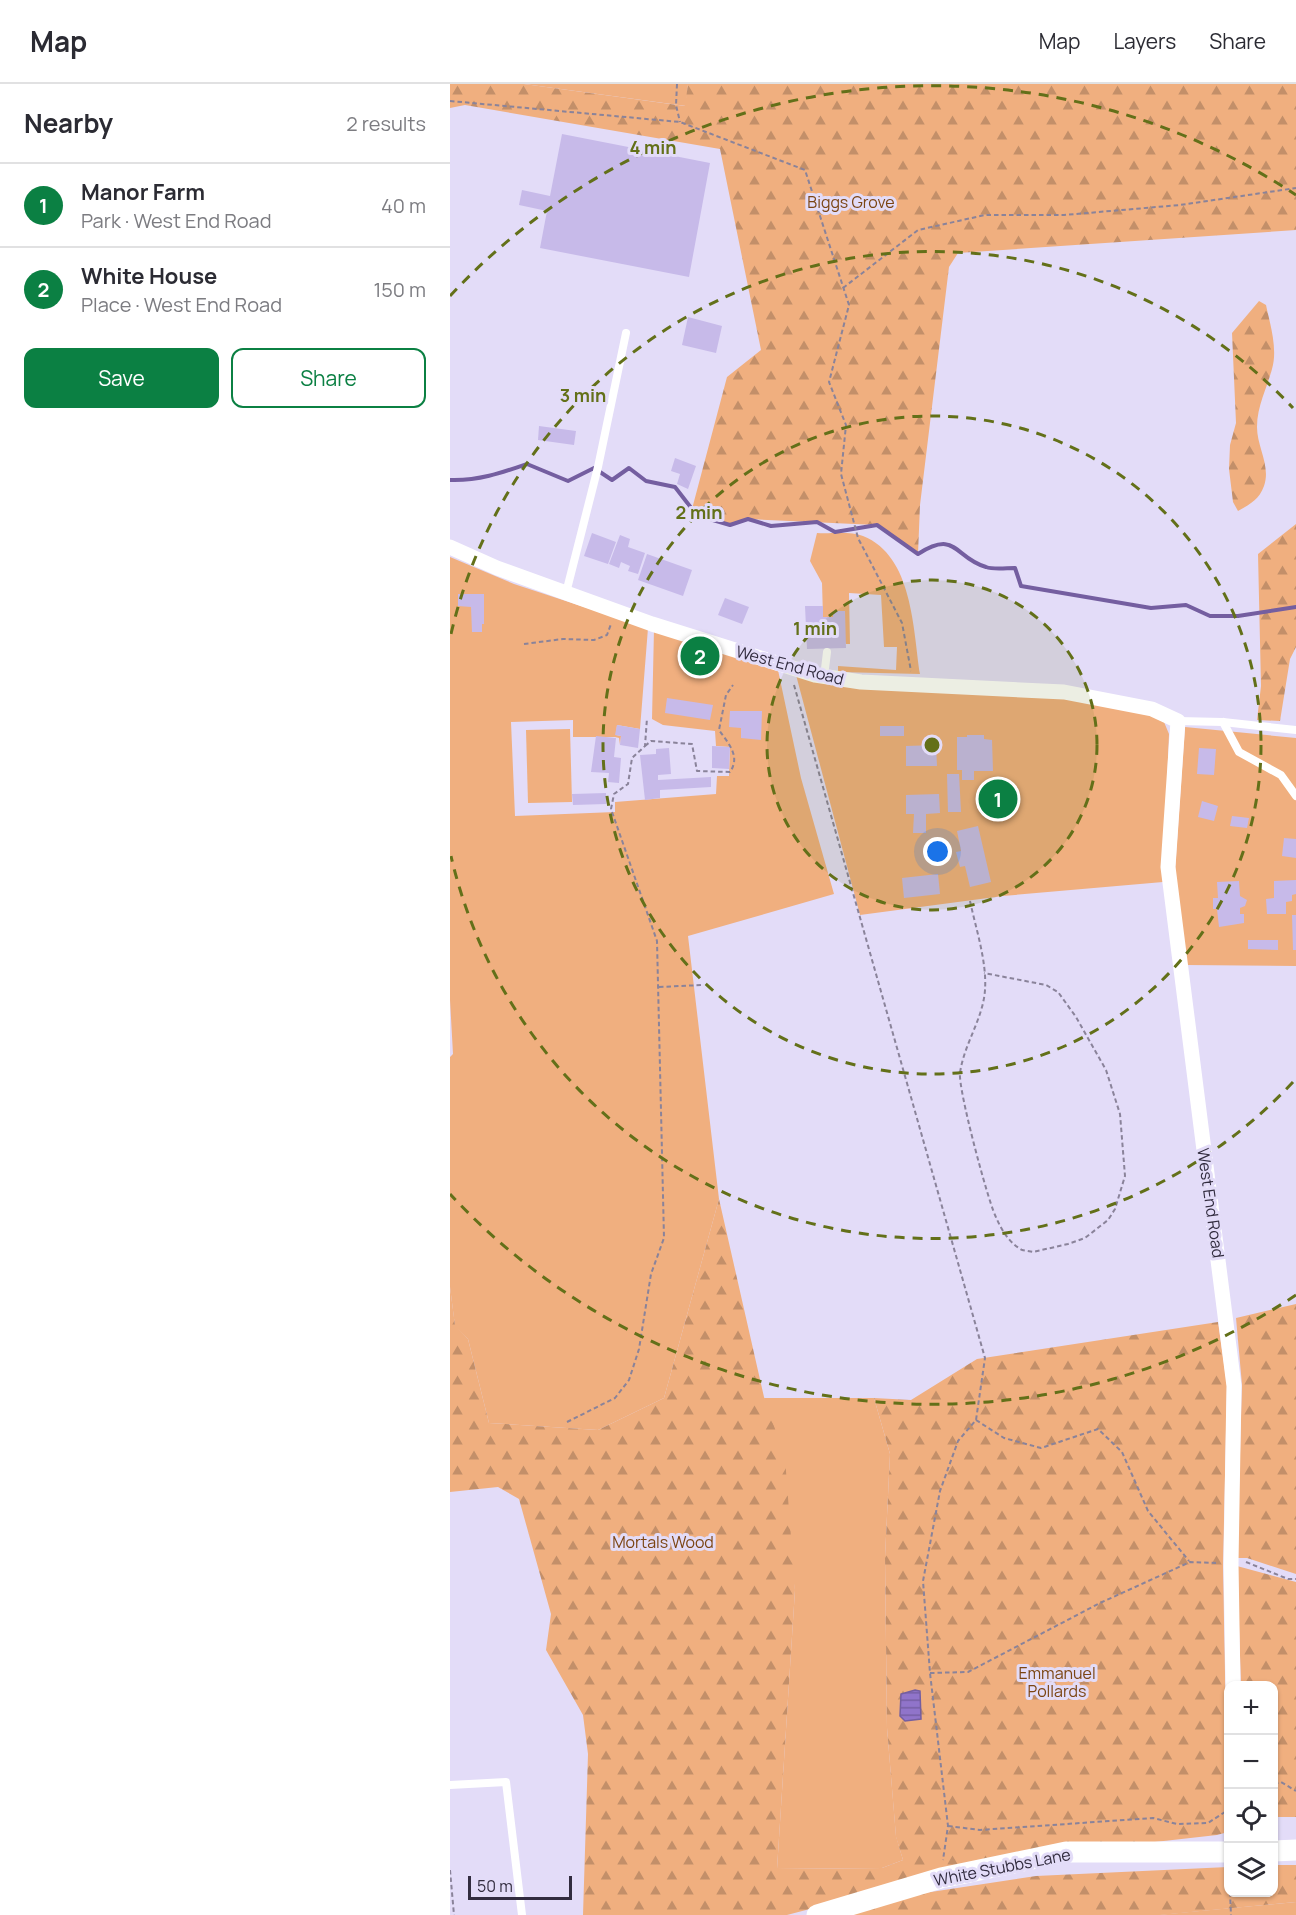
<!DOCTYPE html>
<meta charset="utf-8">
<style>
:root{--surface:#fff;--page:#f2f2f3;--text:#2b2b33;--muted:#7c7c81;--line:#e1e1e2;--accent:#0b8043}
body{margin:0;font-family:Manrope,sans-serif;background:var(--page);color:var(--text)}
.controls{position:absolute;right:18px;bottom:18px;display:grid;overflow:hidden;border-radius:12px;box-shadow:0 2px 4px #0004}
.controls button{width:54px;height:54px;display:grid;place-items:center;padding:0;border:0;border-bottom:2px solid var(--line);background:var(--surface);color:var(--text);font:30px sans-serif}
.scale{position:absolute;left:18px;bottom:15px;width:104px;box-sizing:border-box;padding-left:6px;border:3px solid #322c3f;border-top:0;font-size:16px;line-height:21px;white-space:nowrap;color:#322c3f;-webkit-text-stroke:4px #e3dcf8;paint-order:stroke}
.you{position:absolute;left:488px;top:768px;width:21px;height:21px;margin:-15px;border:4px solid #fff;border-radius:50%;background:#1a73e8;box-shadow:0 0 0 9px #1a73e833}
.badge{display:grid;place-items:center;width:39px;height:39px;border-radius:50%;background:var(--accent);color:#fff;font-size:20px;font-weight:700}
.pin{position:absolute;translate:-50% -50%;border:3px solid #fff;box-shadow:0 2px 6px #0006}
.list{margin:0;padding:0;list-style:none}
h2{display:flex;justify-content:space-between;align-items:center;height:78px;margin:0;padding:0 24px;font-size:26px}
h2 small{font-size:20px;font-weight:400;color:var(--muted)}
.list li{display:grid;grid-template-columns:39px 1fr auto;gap:18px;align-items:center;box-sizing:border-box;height:84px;padding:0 24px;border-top:2px solid var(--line)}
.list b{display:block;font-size:22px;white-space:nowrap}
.list p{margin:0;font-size:20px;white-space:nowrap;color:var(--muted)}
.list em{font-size:20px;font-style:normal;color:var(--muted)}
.actions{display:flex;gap:12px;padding:18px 24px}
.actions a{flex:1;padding:14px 0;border:2px solid var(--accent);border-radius:12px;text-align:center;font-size:21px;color:var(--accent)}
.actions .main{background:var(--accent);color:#fff}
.icon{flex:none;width:33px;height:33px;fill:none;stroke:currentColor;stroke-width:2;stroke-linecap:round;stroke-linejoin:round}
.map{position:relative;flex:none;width:846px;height:1831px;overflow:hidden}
header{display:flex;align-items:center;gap:36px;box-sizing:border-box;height:84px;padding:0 30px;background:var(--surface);border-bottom:2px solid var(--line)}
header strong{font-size:28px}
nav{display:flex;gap:33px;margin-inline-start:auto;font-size:21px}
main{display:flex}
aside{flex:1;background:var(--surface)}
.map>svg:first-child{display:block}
</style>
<header>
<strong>Map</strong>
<nav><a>Map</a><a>Layers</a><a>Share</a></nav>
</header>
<main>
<aside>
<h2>Nearby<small>2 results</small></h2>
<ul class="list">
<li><span class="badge">1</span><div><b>Manor Farm</b><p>Park · West End Road</p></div><em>40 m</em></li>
<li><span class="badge">2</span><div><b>White House</b><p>Place · West End Road</p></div><em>150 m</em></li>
</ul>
<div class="actions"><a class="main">Save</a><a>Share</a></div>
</aside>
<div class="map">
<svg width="846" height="1831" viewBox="0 0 846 1831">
<defs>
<pattern id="forest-firs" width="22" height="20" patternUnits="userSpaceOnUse" patternTransform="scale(1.5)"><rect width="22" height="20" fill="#f0af7f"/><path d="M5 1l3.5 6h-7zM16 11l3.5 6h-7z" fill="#c38f69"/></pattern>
<pattern id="water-rules" width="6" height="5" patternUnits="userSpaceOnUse" patternTransform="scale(1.5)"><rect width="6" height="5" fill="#9074ca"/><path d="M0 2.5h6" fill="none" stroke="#765fa5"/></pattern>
</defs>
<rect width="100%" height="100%" fill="#e3dcf8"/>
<g fill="#f0af7f">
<polygon points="74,0 238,0 236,22"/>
<path d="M367,449C380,450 401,447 413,452C463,472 463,545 470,590L388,588V582L446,586L447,563H434L431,511L399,509L400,560H396L383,533H373L372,499L360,477Z"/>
<polygon points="0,473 64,500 198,544 190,645 167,641 166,651 171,652 170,661 169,654 165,653 123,653 123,636 61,638 65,732 165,728 165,718 266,710 267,692 279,692 280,663 266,662 265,647 213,641 202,635 204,545 328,586 351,694 384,810 238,852 269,1115 214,1314 148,1346 39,1339 18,1255 5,1242 0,1203 0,973 3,970 0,916"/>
<polygon points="346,591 608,613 703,630 714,638 719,650 713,798 553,812 410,831"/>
<polygon points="735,643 846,654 846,882 736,881 725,787"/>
<polygon points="120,645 122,718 78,719 76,646"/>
<polygon points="314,1314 424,1314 440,1370 435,1473 437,1644 446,1752 453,1776 432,1784 327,1785 345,1506"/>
<polygon points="846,1818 846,1831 707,1831"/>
</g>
<g fill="url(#forest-firs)">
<path d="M0,0H74L235,22L238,0H846V146L508,169L499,183L470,421L468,470L426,441L298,435C273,444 265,439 242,425L277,293L311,266L270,65L15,21L0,24Z"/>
<path d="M809,217L816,221C820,240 828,265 822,285C817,304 807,322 807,343C807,363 821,382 814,402C809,416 800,420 788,427L783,418L779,385L780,361L786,339L782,249Z"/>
<polygon points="846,440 846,563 840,575 830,637 807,636 811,602 808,470"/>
<polygon points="269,1115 314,1313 335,1374 345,1506 327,1785 432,1784 453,1776 446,1753 437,1644 435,1473 440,1370 424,1314 461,1316 527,1275 768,1238 777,1301 773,1483 778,1748 767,1751 616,1768 459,1799 337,1831 133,1831 138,1670 133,1631 96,1566 101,1530 69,1415 48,1403 0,1408 0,1203 5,1241 18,1255 39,1339 148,1346 214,1314"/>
<polygon points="846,1220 846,1490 797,1474 787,1474 792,1301 786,1234"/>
<polygon points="787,1482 846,1498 846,1733 824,1733 824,1602 791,1601"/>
<polygon points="824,1781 846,1781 846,1818 710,1831 398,1831 461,1811 586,1792 778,1783 778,1808 824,1808"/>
</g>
<polygon fill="url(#water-rules)" stroke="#745ea0" stroke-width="1.5" points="465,1606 470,1607 471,1635 455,1637 450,1632 451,1610"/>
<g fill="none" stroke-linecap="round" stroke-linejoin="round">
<path stroke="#745ea0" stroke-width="4" d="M0,396C28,397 51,389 77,380L118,397L144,384L162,396L179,384L196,397L225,403L242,425L256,434L280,441L298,435L321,442L367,438L385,448L427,441L468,470C507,445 504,474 536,483C544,486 556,484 565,484L571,502L701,524L736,521L760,532H788L846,523"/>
</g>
<g fill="#c7bae9">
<polygon points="112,50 260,79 239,193 90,164 97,127 69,121 72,106 100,112"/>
<polygon points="238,233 272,242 266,269 232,261"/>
<polygon points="89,342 126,347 124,361 88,356"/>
<polygon points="225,374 246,382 238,405 227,400 230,390 221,387"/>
<polygon points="142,449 166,458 158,480 134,472"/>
<polygon points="170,451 180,455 178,463 195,469 188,490 178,487 180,482 171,478 169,484 159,480"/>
<polygon points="197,470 242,486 233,512 188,496"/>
<polygon points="8,510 34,510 34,540 32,540 32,548 22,548 21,523 8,522"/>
<polygon points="275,514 299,523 292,540 268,531"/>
<polygon points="355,522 373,522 373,533 383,533 383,527 395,527 396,564 357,565"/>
<polygon points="242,562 263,568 260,579 248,575 247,582 237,579"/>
<polygon points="217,614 263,621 260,636 215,629"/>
<polygon points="280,627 312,627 311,656 291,654 291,644 279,643"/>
<polygon points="167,641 190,645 188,664 170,661 171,652 165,651"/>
<rect x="430" y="642" width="24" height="10"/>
<polygon points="517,651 534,651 534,655 542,656 543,687 524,687 524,696 512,696 512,686 507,686 507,653 517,653"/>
<polygon points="146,652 166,654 164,673 171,674 169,699 158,698 159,689 141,688"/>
<polygon points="486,661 487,682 456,682 456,662"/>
<polygon points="262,662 280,663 279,685 262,684"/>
<polygon points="219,664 221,690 208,691 208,696 261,693 261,703 210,706 210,714 195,716 190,671 206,670 206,665"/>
<polygon points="749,664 766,665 764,691 747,690"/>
<polygon points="497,690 509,690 511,728 498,728"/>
<polygon points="156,709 156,720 123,721 122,710"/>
<polygon points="489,710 490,729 476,730 476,749 463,749 464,730 456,730 456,711"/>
<polygon points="752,717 768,722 764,737 748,733"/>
<polygon points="782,732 799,734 797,744 780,742"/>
<polygon points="528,742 541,798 520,803 515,782 510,783 506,768 511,767 507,747"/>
<polygon points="834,754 846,755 846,774 832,772"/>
<polygon points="488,790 490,810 454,814 452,794"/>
<polygon points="846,796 846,810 842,811 842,817 836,818 836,830 817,830 816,815 824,814 824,797"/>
<polygon points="789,797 790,812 797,816 795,822 790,824 790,830 794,830 794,839 769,843 767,825 763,825 763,814 768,814 767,798"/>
<polygon points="842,831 846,831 846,866 843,866"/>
<polygon points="798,856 828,856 828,866 798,865"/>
</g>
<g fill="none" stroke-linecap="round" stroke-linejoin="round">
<g stroke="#8a839a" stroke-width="2" stroke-dasharray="4.5 3" stroke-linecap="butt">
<polyline points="227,0 226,21 230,38"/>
<polyline points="0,17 230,38 355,86 399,221 379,298 396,341 391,390 408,454 452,539 461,587"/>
<polyline points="393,204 468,146 535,131 614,131 730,121 846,104"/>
<polyline points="74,560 113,555 144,556 157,551 161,540"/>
<polyline points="344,601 535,1274 526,1336 508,1357 490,1407 473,1497 480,1589 498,1742 493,1776"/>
<path d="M195,662L201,657L242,660L247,687L280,688C291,672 278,659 269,646L276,611L283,601"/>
<path d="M520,817C526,845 537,878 535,906C533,935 514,960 510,989C508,1005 537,1113 545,1131C551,1145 558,1158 572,1166L583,1168L618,1160L635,1154L658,1136L665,1125L675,1092L670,1030L656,986L626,933L608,908L596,901L534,889"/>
<polyline points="209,903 252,901"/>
<polyline points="526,1336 554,1354 591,1364 648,1345 672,1368 698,1427 739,1477"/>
<polyline points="117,1338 165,1314 179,1296 189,1265 201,1190 214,1154 207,857 161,725 164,710 178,700 182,674 195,662 197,634"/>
<polyline points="796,1478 838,1495 846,1495"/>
<polyline points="480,1589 518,1588 650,1519 740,1478 766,1479"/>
<polyline points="824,1700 831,1698 846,1707"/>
<polyline points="498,1742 530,1746 703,1734 727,1740 758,1739 778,1726"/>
<polyline points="0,1786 4,1831"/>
<polyline points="780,1808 781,1831"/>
</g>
<g stroke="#fff" stroke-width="8">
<polyline points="116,509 148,383 176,249"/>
<polyline points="374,593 377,568"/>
<polyline points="728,637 773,638 846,646"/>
<polyline points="773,638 789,668 831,691 846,712"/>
<polyline points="0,1701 56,1698 72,1831"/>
</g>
<polyline stroke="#fff" stroke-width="15" points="0,463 47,484 202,540 365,591 411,598 614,608 702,625 728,637 718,783 784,1302 781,1479 783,1602"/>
<g stroke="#fff" stroke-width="21">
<polyline points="824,1767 846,1766"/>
<polyline points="367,1831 491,1794 616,1768 778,1768"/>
</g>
</g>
<circle cx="482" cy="661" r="165" fill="#637019" fill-opacity=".12"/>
<g fill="none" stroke="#637019" stroke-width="3" stroke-dasharray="10 8">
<circle cx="482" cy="661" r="165"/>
<circle cx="482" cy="661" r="329"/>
<path d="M843 998A494 494 0 0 1 1 772M1 550A494 494 0 0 1 843 324"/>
<path d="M846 1211A659 659 0 0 1 0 1110M0 212A659 659 0 0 1 846 111"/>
</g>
<g text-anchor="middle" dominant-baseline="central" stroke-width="6" stroke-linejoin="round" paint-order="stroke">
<g font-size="16" fill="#7b4514" stroke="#e3dcf8">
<text x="401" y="118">Biggs Grove</text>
<text x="213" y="1458">Mortals Wood</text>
<text x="607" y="1589">Emmanuel<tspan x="607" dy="18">Pollards</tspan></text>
</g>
<g font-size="16" fill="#322c3f" stroke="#e3dcf8">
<text transform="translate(340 581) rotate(15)">West End Road</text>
<text transform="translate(761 1119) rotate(82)">West End Road</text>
<text transform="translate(552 1783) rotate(-11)">White Stubbs Lane</text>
</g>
</g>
<circle cx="482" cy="661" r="9" fill="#637019" stroke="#e3dcf8" stroke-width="3"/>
<g font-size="18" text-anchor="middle" font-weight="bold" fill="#637019" stroke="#e3dcf8" stroke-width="6" stroke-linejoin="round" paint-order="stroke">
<text x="203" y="70">4 min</text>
<text x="133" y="318">3 min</text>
<text x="249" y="435">2 min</text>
<text x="365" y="551">1 min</text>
</g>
</svg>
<div class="controls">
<button>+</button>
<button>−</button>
<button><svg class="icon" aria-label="locate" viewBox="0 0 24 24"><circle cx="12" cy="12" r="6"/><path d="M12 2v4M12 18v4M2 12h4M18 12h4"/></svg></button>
<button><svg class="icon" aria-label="layers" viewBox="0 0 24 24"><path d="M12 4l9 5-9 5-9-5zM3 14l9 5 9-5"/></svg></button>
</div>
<div class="scale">50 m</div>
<div class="you"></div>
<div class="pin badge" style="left:548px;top:715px">1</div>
<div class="pin badge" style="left:250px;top:572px">2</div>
</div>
</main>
